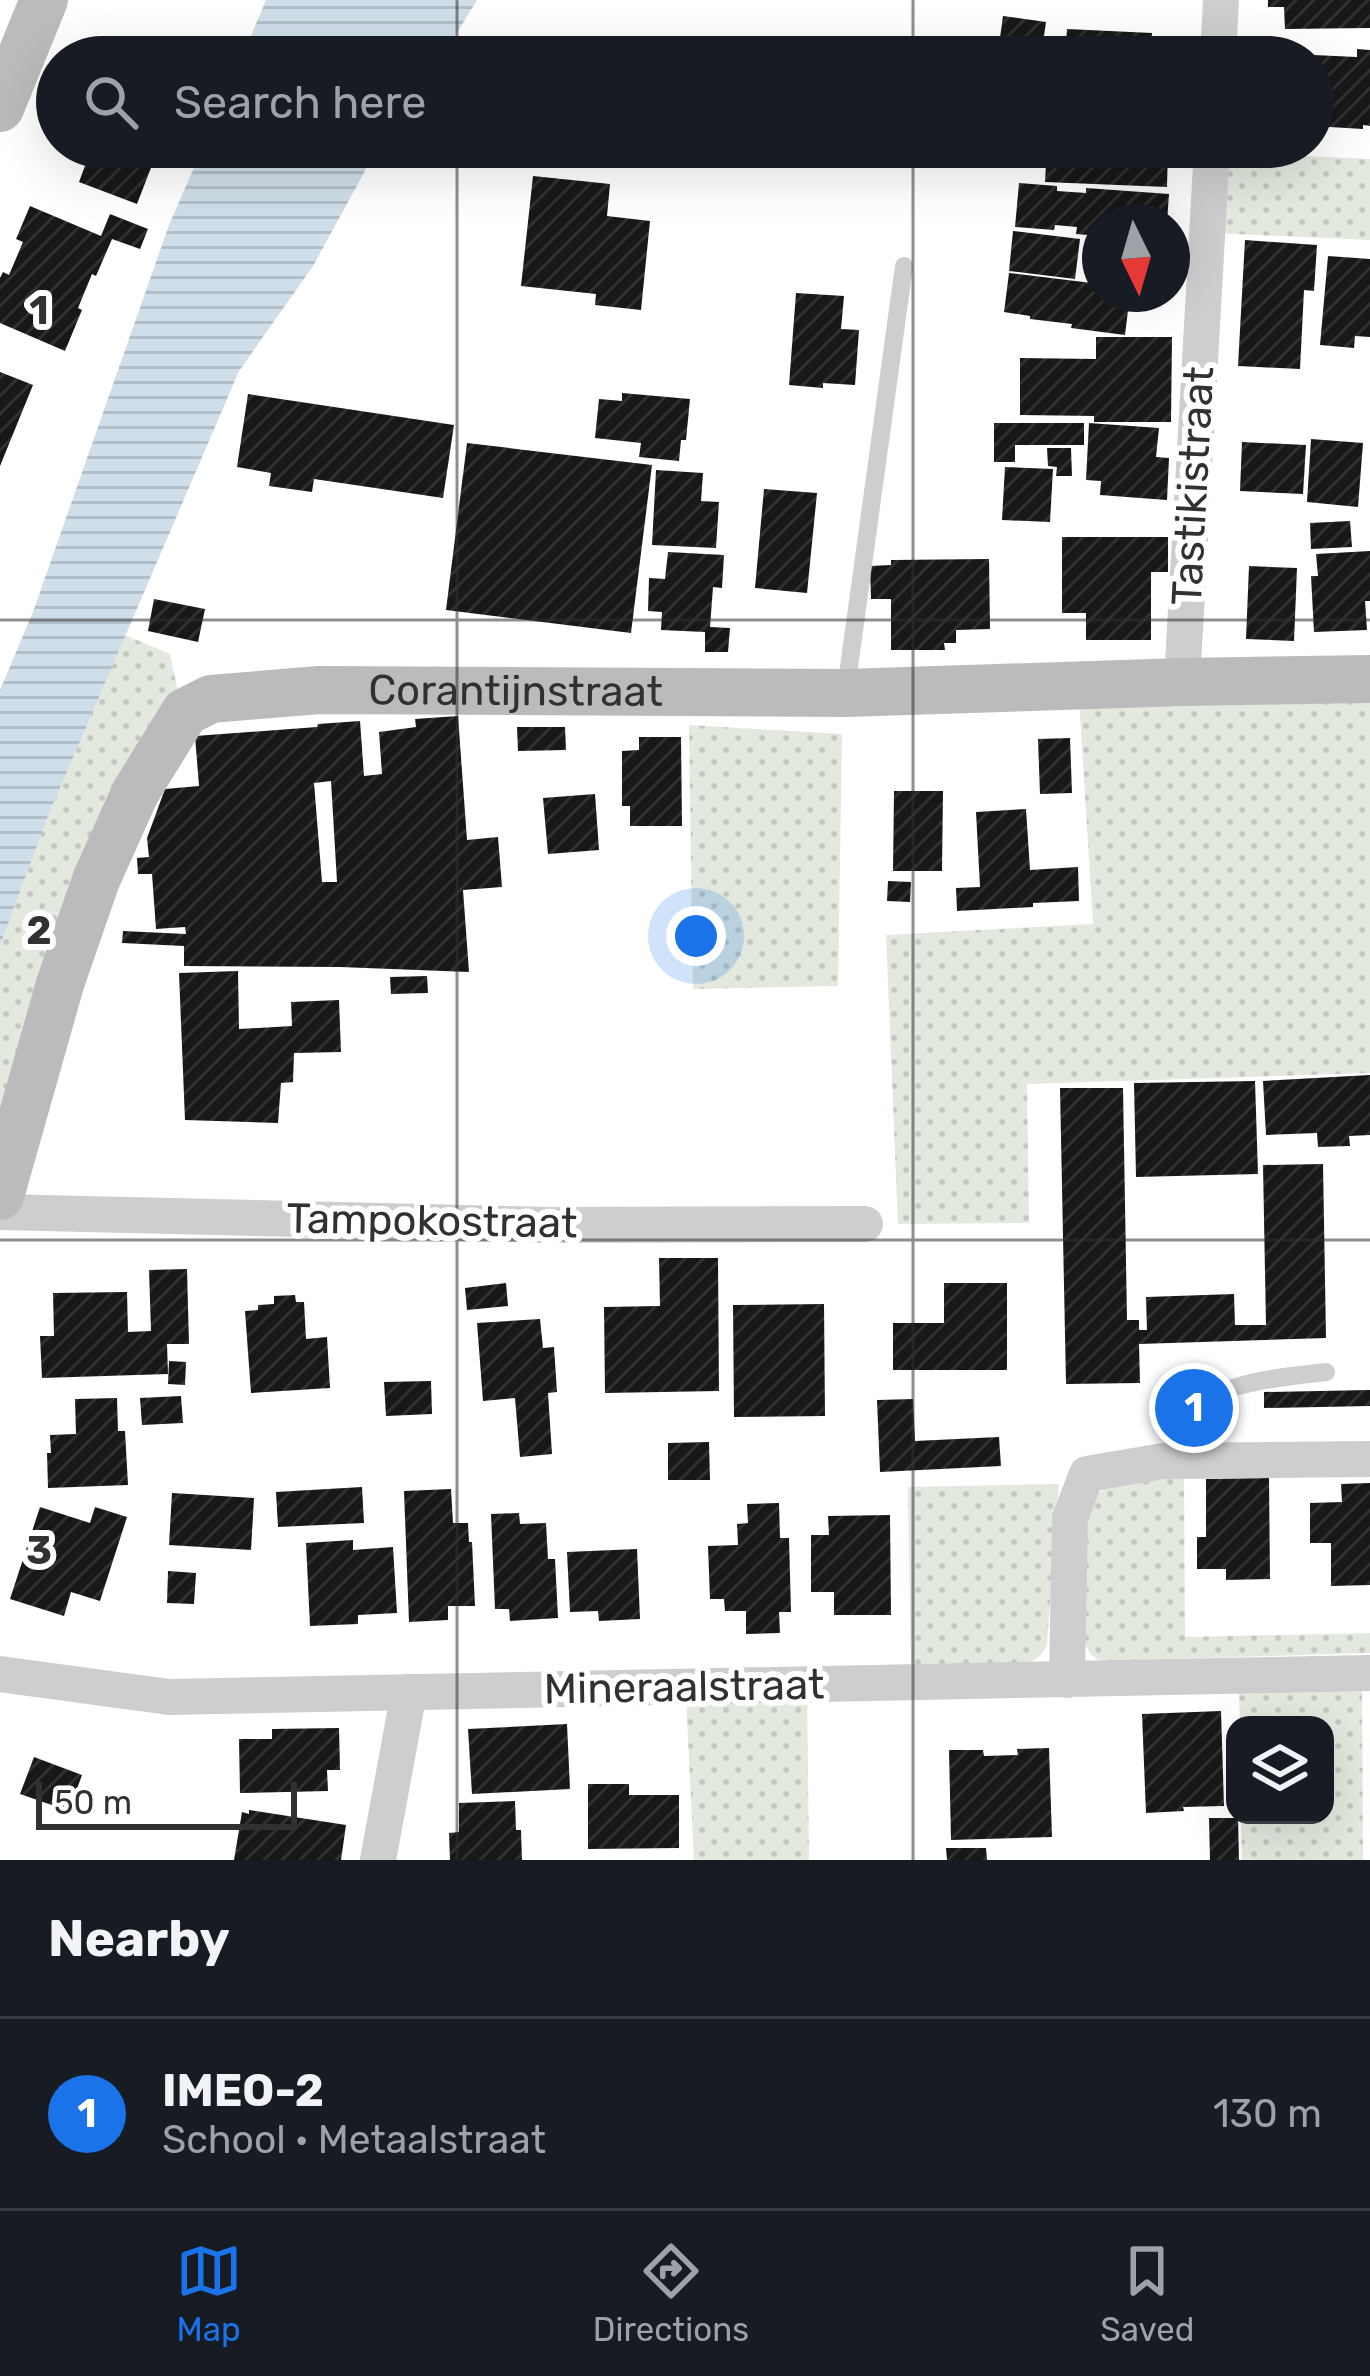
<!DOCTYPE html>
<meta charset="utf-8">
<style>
:root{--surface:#171b24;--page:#242831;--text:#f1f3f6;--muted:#9ea1a6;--line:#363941;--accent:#1a73e8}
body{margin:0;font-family:Rubik,sans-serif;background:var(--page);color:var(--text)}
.controls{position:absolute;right:36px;bottom:36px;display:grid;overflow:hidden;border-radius:24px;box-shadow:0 12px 48px #0002}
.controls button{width:108px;height:108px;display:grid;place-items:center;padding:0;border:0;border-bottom:3px solid var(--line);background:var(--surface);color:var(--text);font:60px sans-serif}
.compass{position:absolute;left:1082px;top:204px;width:108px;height:108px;border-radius:50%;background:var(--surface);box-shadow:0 12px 48px #0002;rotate:175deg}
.scale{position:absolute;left:36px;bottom:30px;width:261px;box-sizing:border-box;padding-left:12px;border:6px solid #313131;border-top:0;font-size:33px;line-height:42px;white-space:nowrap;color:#313131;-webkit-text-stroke:9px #fff;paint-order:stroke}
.you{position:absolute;left:696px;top:936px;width:42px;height:42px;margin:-30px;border:9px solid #fff;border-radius:50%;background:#1a73e8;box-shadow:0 0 0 18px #1a73e833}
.badge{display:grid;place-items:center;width:78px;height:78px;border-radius:50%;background:var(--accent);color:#fff;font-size:39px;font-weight:700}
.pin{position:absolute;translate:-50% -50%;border:6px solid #fff;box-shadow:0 3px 12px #0006}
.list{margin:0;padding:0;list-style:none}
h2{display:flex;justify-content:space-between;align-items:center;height:156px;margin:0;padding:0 48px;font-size:51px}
h2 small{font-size:39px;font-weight:400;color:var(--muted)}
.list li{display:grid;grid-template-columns:78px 1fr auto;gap:36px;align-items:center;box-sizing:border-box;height:192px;padding:0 48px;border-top:3px solid var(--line)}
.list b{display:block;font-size:45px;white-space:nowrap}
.list p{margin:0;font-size:39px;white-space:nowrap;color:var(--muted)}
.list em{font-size:39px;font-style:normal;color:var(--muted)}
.icon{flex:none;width:66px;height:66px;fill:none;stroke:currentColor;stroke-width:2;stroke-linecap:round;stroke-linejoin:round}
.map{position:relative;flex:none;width:1370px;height:1860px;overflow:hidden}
.search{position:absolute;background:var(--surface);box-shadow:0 12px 48px #0002;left:36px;right:36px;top:36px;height:132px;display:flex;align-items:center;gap:30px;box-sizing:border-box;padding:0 42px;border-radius:66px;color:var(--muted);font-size:45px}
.sheet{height:348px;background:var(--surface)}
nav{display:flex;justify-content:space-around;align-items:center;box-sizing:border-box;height:168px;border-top:3px solid var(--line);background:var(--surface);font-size:33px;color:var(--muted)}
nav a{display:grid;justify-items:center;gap:6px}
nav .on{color:var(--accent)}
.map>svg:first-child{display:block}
</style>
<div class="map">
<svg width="1370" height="1860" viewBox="0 0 1370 1860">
<defs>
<pattern id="grass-dots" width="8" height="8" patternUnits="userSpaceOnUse" patternTransform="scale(3)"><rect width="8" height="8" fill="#e3e9df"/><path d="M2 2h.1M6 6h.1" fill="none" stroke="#c3c8c0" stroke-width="1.8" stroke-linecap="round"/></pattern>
<pattern id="water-rules" width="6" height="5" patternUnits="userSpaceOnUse" patternTransform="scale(3)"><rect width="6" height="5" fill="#d0dee9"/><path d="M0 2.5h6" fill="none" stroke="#b3bfc8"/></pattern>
<pattern id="building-hatch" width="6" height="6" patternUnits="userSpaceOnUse" patternTransform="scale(3)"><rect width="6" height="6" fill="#181818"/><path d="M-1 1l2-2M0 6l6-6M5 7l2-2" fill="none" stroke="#313131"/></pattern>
</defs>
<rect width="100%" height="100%" fill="#fff"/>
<g fill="url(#grass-dots)">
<polygon points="1219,152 1370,159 1370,240 1213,233"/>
<polygon points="125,635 170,654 179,697 0,1149 0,946 48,816"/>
<polygon points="1370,691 1370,1073 1027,1084 1029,1223 898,1224 886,935 1093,924 1079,698"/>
<polygon points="689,725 842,734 838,986 693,989"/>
<path d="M1184,1473L1185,1637L1370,1633V1653L1107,1661C1092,1660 1089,1653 1084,1640L1086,1507C1105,1475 1150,1478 1184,1473Z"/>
<polygon points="1059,1484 1047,1645 1041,1655 1026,1666 911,1671 908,1487"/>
<polygon points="1362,1689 1363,1860 1242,1860 1241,1815 1325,1815 1325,1725 1240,1725 1239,1691"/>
<polygon points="807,1695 809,1860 694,1860 686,1698"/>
</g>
<g fill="url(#water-rules)">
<polygon points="266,0 477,0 442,57 242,57"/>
<polygon points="203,147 378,147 313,266 239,371 48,816 0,946 0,690 33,612 169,225"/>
</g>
<g fill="url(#building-hatch)" fill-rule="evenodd">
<polygon points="1268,0 1370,0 1370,28 1285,29 1284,7 1268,7"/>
<polygon points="1003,16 1046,22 1041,57 998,52"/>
<polygon points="1067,29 1152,33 1151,57 1065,57"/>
<polygon points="1357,49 1370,50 1370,126 1363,125 1363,129 1313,126 1313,55 1357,57"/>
<polygon points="92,147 159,147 137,204 79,182"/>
<polygon points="1047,147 1168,147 1167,187 1045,182"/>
<polygon points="533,176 610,184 607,216 650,221 641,310 595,305 596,294 521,286"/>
<polygon points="1019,183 1057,186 1057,191 1086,193 1086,188 1169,194 1167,222 1100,222 1100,236 1076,234 1077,227 1055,225 1054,230 1015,227"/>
<polygon points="30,206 101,236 110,214 148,229 140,249 112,239 96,276 92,274 78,308 82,310 65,351 0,323 0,278 3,272 9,275 23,242 16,239"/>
<polygon points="1013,231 1080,239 1075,279 1009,271"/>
<polygon points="1245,240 1317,245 1314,291 1304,290 1300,369 1238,366"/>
<polygon points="1328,256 1370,259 1370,337 1355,336 1354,348 1320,345"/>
<polygon points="1009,273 1100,284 1100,294 1130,294 1125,335 1071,328 1072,324 1030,319 1030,316 1004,312"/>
<polygon points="796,293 844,296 841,329 859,330 855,385 823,383 823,388 789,385"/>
<polygon points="1096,337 1172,337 1171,422 1094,422 1094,416 1020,415 1020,358 1096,359"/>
<polygon points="0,372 33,385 0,466"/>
<polygon points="622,393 690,399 686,440 681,440 679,461 639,457 641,443 595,438 599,399 622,401"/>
<polygon points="248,394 454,425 443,498 314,479 312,492 269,486 271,473 237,467"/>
<polygon points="994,423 1084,423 1084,445 1015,445 1015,462 994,462"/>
<polygon points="1089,423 1159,428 1156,457 1169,458 1167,500 1100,495 1101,481 1086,480"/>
<polygon points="1311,439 1363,443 1358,507 1307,502"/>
<polygon points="1242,442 1306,445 1303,494 1240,491"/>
<polygon points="467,443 652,465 631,633 446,610"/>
<polygon points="1047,448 1071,448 1072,476 1056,476 1057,467 1048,466"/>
<polygon points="1005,467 1053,469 1050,522 1002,520"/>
<polygon points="656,470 703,473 701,501 719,502 716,548 652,545"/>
<polygon points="764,489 817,493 807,593 755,588"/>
<polygon points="1350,521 1352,547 1311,549 1310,523"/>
<polygon points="1062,537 1168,537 1168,572 1151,572 1151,640 1086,640 1086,613 1062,613"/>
<polygon points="1370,551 1370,601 1365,601 1367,630 1314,632 1311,576 1318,576 1316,554"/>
<polygon points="668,552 724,555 722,588 713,587 710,627 730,628 728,652 705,652 705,632 661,630 662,612 648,611 649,578 665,579"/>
<polygon points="989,559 990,629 956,630 956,643 944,643 945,650 891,650 891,599 871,599 870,566 891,565 891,560"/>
<polygon points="1249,566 1297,568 1294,641 1246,639"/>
<polygon points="154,599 205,609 198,642 148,631"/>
<path d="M458,716L467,840L498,837L502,887L463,890L469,972L340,967L184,966V946L122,943L123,931L186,934L185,927L156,929L152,874H138L137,858L149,857L147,838L165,789L199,786L195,736L317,727L318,724L360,721L364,776L382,774L379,732L416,727L415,719ZM331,781L337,882H322L314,783Z"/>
<polygon points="517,727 565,727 566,750 518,751"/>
<polygon points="639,737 681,737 682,826 630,826 630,806 622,806 622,751 639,750"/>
<polygon points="1070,738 1072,793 1040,794 1038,739"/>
<polygon points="894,791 943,791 942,871 893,871"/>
<polygon points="595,794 599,850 548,854 543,798"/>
<polygon points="1026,809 1030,870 1078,867 1079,901 1033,903 1033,907 957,911 956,888 980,887 976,812"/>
<polygon points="888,881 911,882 910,902 887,901"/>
<polygon points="238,971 239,1029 292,1026 291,1002 339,1000 341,1052 294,1053 293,1082 281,1083 278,1123 185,1120 179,973"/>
<polygon points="427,976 428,993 391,994 390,977"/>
<polygon points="1370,1075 1370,1135 1349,1136 1350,1146 1318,1147 1317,1133 1266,1135 1263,1081"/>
<polygon points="1255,1081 1258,1174 1136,1177 1134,1083"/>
<polygon points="1060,1088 1123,1088 1127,1320 1139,1320 1139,1330 1147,1330 1146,1297 1234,1294 1235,1325 1266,1325 1263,1165 1323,1164 1326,1338 1139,1344 1140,1383 1066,1384"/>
<polygon points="659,1258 718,1258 719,1391 605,1393 604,1307 660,1306"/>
<polygon points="187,1269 189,1344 167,1344 168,1374 42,1378 40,1336 54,1336 53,1293 127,1292 128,1332 151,1331 149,1270"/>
<polygon points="506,1283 508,1306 467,1310 465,1288"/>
<polygon points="944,1283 1007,1283 1007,1370 893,1370 893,1323 944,1323"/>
<polygon points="295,1295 296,1302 304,1302 306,1339 327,1337 330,1388 251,1393 245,1311 258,1310 258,1305 274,1304 274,1296"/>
<polygon points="824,1304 825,1416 734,1417 733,1305"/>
<polygon points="540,1319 543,1348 554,1347 557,1392 548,1393 552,1454 520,1457 515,1398 483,1401 477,1323"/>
<polygon points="169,1361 186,1362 185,1385 168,1384"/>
<polygon points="431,1381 432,1414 386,1416 384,1382"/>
<polygon points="1370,1390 1370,1406 1264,1408 1264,1392"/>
<polygon points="181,1396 183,1423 142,1425 140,1398"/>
<polygon points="117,1398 118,1431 125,1431 128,1485 48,1488 47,1453 51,1453 50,1435 76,1434 75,1399"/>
<polygon points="913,1399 915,1441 999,1437 1001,1466 880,1472 877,1400"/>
<polygon points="709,1442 710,1480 668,1480 668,1443"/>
<polygon points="1269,1478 1270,1579 1226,1580 1226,1569 1197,1569 1197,1537 1206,1537 1206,1479"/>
<polygon points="1370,1483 1370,1585 1331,1586 1331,1543 1310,1543 1310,1503 1342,1502 1341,1484"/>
<polygon points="362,1487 364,1523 278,1527 276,1492"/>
<polygon points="451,1489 453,1523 468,1523 469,1542 472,1542 475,1606 448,1606 448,1620 409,1622 404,1491"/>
<polygon points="172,1493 254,1498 251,1550 169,1545"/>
<polygon points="779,1503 780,1538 789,1538 791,1612 779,1612 780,1633 746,1634 746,1611 725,1611 724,1599 710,1599 708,1546 738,1545 737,1524 748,1523 747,1504"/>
<polygon points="40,1507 90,1523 95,1507 127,1517 100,1601 71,1592 64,1616 10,1599"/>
<polygon points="519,1513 520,1524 546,1523 548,1559 555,1559 558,1618 510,1621 509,1609 495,1609 491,1514"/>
<polygon points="890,1515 891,1615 834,1615 834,1592 811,1592 811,1535 829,1535 828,1516"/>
<polygon points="353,1540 353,1550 393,1547 397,1613 358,1615 358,1624 310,1626 306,1543"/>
<polygon points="637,1549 640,1619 599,1621 598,1611 570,1612 567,1552"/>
<polygon points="168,1571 196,1573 194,1604 167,1603"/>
<polygon points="1221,1711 1224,1806 1183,1807 1184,1811 1146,1813 1142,1714"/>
<polygon points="567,1724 570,1789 472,1794 468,1729"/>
<polygon points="339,1728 340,1770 327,1770 328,1791 240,1793 239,1739 272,1739 272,1729"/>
<polygon points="1049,1748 1052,1837 951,1840 949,1750 983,1750 984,1756 1018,1755 1017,1749"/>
<polygon points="34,1757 82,1775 69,1811 20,1794"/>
<polygon points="588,1784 629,1784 629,1795 679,1795 679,1848 588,1849"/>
<polygon points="515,1801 516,1830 521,1830 522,1860 450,1860 449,1833 459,1832 459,1803"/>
<polygon points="249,1810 346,1825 341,1860 234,1860 242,1812 249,1814"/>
<polygon points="1209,1818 1238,1818 1239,1860 1210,1860"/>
<polygon points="946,1848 986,1848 987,1860 947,1860"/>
</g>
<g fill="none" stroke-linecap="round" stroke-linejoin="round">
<g stroke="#cecece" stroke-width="18">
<polyline points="846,689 904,266"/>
<path d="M1206,1460C1207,1444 1202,1419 1209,1404C1220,1381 1302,1375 1326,1372"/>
</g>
<g stroke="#cecece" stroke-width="36">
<polyline points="1218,57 1221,0"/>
<polyline points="1182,682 1212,147"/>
<polyline points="0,1212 552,1225 865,1224"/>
<polyline points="0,1674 169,1697 1370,1673"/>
<polyline points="1067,1680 1070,1518 1087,1474 1163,1461 1370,1459"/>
<polyline points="378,1860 409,1692"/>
</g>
<g stroke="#bbb" stroke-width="48">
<polyline points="0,108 44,0"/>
<path id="s1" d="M0,1196L60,984L96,880L135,793L185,712L211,699L319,690L846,693L1182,682L1370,679"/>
</g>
</g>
<path fill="none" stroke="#313131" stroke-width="3" stroke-opacity="0.55" d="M457,0V57M913,0V57M457,147V1860M913,147V1860M0,620H1370M0,1240H1370"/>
<g text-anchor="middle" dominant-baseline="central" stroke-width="12" stroke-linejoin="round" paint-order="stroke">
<g font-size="42" fill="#313131" stroke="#fff">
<text transform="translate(1193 486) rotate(-87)">Tastikistraat</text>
<text stroke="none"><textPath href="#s1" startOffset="855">Corantijnstraat</textPath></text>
<text transform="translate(432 1221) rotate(1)">Tampokostraat</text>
<text transform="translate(684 1687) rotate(-1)">Mineraalstraat</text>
</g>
</g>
<g font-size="39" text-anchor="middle" font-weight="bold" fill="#313131" stroke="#fff" stroke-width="12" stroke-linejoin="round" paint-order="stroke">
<text x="39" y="324">1</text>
<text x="39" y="944">2</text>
<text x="39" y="1564">3</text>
</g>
</svg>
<div class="controls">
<button><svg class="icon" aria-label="layers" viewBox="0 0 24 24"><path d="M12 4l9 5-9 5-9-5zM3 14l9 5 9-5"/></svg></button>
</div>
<svg class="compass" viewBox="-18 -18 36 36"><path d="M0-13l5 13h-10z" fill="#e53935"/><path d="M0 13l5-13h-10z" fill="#9ea1a6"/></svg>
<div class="scale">50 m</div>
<div class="you"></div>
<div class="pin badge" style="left:1194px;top:1408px">1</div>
<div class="search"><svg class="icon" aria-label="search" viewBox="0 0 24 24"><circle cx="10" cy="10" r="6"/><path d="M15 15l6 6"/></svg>Search here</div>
</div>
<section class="sheet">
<h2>Nearby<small></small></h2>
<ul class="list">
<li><span class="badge">1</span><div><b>IMEO-2</b><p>School · Metaalstraat</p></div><em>130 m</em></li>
</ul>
</section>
<nav>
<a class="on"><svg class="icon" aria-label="map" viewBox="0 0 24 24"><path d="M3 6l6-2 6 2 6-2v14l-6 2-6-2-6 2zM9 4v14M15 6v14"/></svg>Map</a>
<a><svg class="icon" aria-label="directions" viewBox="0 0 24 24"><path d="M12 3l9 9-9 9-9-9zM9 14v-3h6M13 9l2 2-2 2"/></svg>Directions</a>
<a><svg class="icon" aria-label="saved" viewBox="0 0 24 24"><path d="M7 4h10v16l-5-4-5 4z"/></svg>Saved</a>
</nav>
